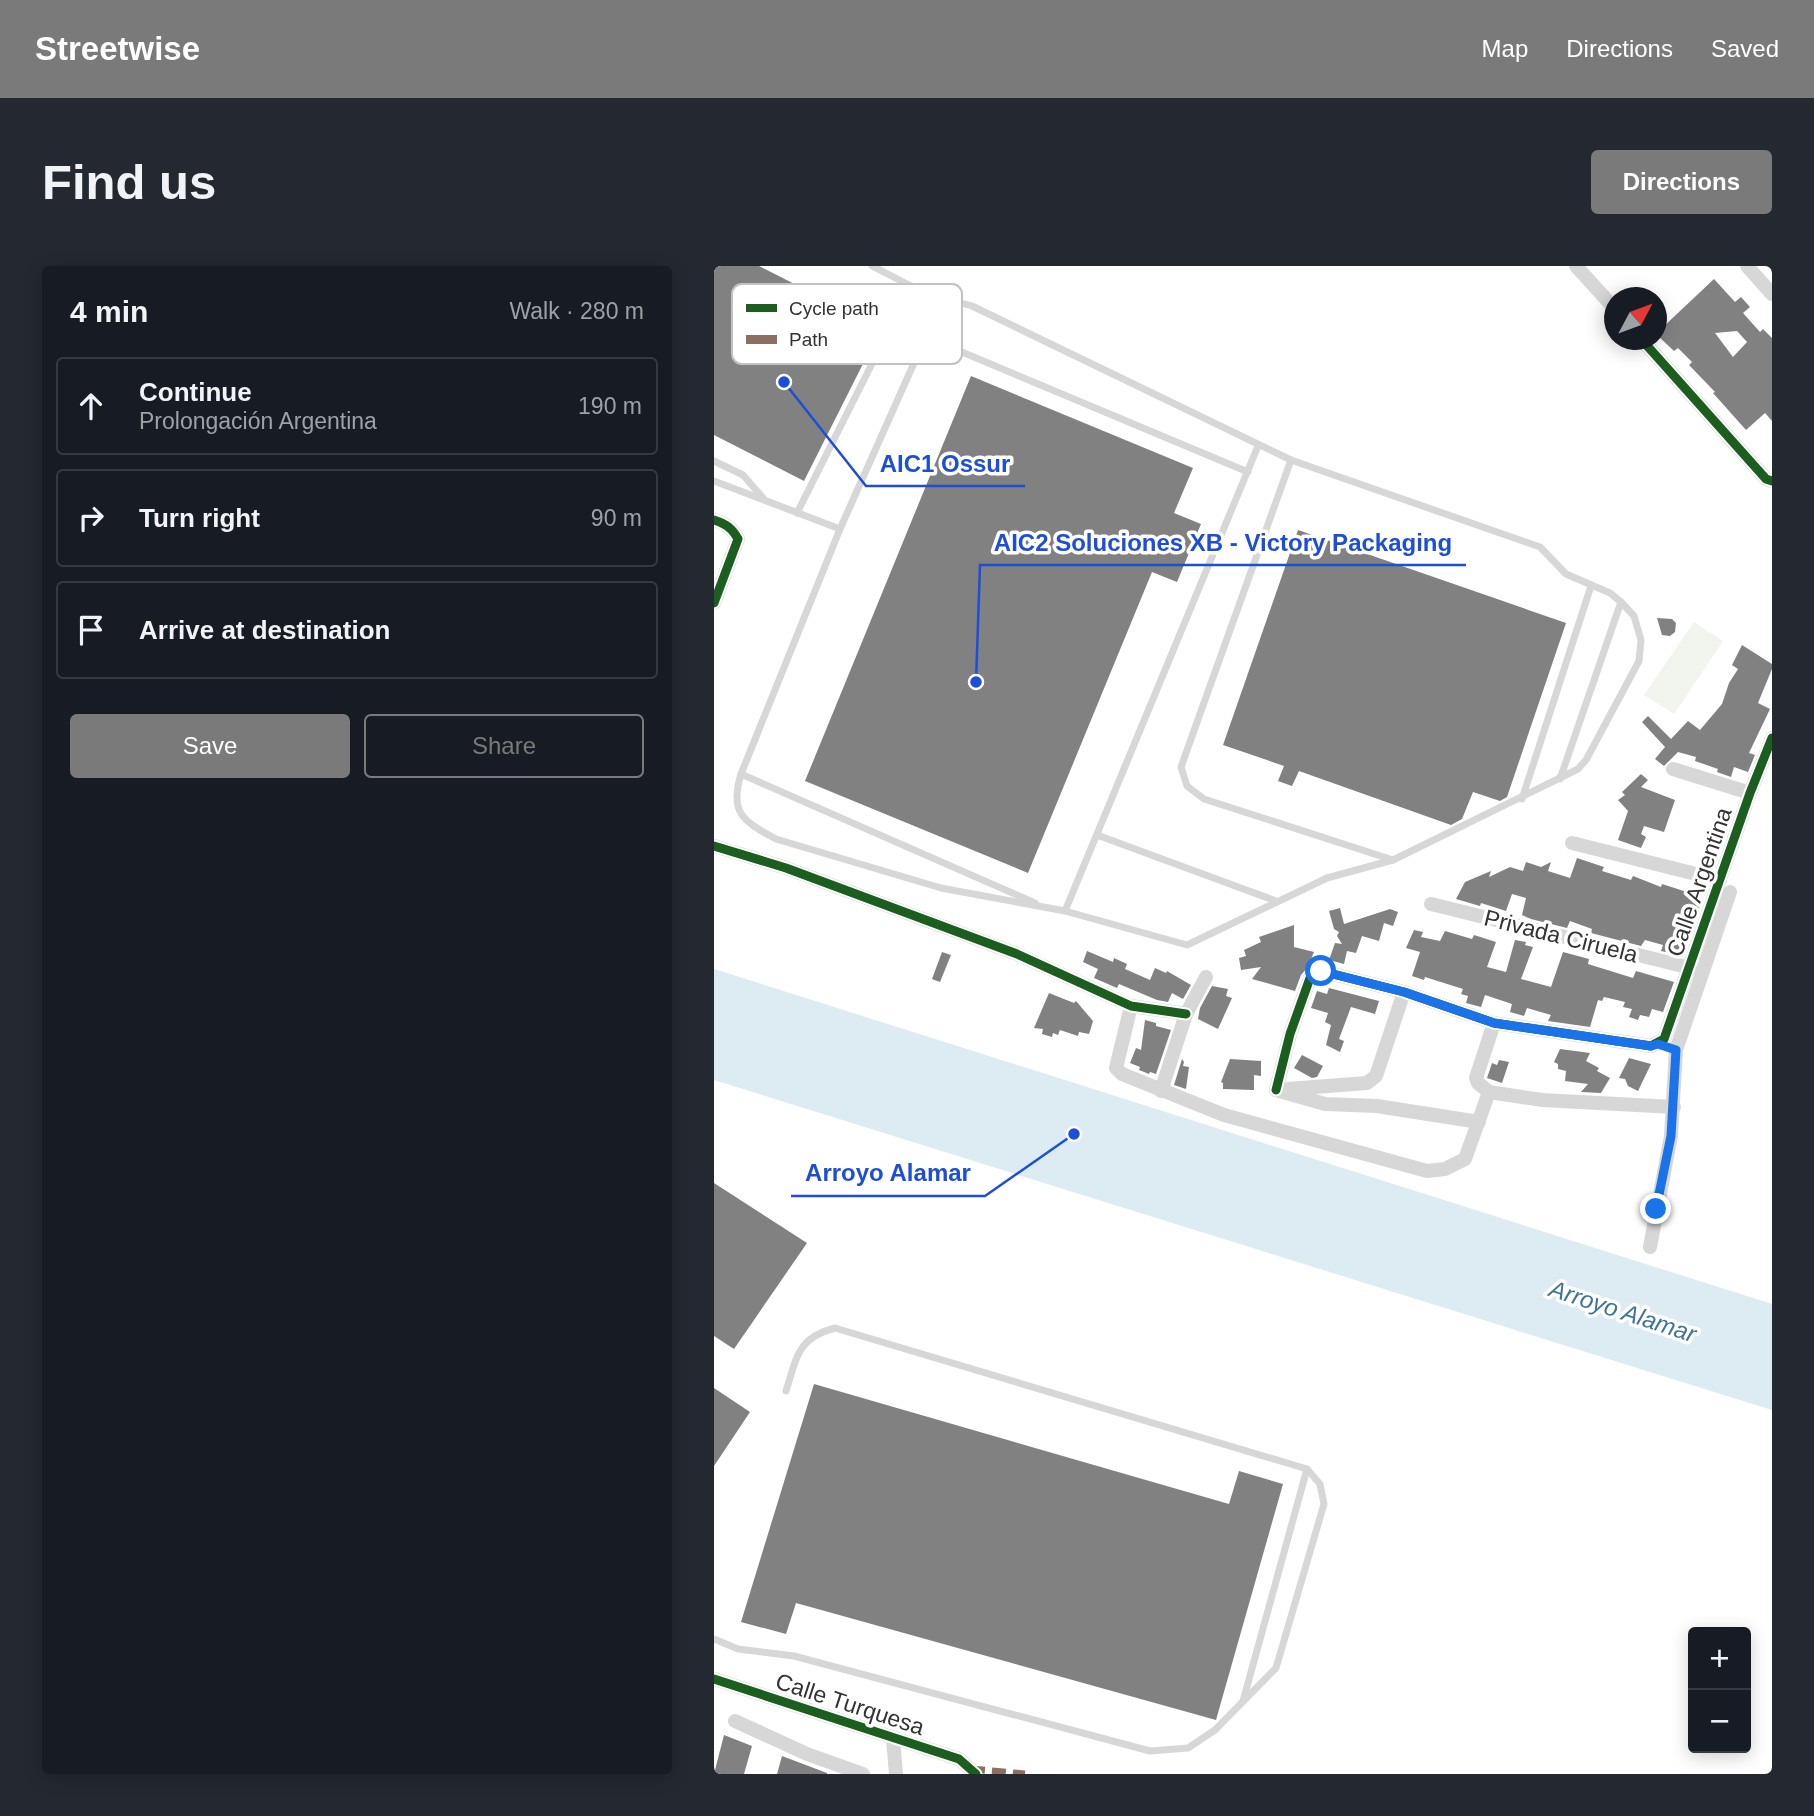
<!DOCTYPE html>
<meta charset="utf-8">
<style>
:root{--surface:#171b24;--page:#242831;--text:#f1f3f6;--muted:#9ea1a6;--line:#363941;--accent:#7a7a7a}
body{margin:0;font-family:Arial,sans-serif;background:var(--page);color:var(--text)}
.controls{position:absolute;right:21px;bottom:21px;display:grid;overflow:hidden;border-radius:7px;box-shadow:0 4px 18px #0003}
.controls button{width:63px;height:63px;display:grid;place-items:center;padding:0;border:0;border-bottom:2px solid var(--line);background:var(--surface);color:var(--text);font:35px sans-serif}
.compass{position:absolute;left:890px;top:21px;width:63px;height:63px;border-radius:50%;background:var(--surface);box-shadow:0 4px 18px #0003;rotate:49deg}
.stop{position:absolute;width:21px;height:21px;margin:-16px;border:5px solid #1a73e8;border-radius:50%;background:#fff}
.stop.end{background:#1a73e8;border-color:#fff;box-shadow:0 2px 7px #0008}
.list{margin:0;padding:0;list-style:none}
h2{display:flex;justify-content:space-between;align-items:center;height:91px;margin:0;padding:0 28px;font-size:30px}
h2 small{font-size:23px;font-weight:400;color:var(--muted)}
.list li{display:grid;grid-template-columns:46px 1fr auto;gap:21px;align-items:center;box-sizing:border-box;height:98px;margin:0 14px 14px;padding:0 14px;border:2px solid var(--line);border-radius:7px}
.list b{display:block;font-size:26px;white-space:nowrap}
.list p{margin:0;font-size:23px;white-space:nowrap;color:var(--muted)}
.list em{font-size:23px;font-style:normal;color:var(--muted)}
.actions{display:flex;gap:14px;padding:21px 28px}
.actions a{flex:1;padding:16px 0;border:2px solid var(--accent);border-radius:7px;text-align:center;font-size:24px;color:var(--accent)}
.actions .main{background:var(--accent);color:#fff}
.icon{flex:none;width:38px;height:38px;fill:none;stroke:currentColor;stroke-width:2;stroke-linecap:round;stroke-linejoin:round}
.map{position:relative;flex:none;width:1058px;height:1508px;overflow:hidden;border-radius:7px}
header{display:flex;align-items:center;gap:42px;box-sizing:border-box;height:98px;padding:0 35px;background:var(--accent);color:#fff}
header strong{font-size:33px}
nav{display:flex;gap:38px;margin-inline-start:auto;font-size:24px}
.intro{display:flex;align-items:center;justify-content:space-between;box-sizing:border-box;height:168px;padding:0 42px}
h1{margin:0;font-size:49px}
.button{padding:18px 32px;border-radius:7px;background:var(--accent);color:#fff;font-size:24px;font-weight:700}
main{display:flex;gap:42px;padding:0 42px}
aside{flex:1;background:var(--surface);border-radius:7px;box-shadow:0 4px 18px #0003}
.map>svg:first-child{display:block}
</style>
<header>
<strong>Streetwise</strong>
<nav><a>Map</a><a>Directions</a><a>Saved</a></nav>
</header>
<div class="intro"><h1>Find us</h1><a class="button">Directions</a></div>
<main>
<aside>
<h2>4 min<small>Walk · 280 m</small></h2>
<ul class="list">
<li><svg class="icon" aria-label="ahead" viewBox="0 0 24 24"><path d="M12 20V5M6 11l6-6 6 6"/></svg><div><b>Continue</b><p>Prolongación Argentina</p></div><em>190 m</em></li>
<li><svg class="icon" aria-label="right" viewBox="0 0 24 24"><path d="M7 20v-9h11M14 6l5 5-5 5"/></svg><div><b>Turn right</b></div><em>90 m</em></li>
<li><svg class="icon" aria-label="arrive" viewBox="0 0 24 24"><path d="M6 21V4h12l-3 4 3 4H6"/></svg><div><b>Arrive at destination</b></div></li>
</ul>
<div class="actions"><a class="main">Save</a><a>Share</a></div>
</aside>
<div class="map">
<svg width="1058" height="1508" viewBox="0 0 1058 1508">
<rect width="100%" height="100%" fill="#fff"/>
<polygon fill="#f1f5ed" points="980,356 1009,375 960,448 930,429"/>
<polygon fill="#ddebf3" points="0,703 1058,1038 1058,1144 0,814"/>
<g fill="#818181" fill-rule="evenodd">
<polygon points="0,0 45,0 167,62 90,215 0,169"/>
<path d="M1000,13L1021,36L1027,31L1036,41L1029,47L1046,66L1049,63L1058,72V155L1051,147L1032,164L999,127L1001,126L975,99L978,96L964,82L960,85L943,69L949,63L948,62ZM1023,65L1033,76L1019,91L1001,67Z"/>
<polygon points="257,110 479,202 460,247 487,258 463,316 438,306 314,607 91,515"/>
<polygon points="584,264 852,357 793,531 786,535 759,526 748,553 737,559 585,505 578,520 564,515 570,500 509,479"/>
<polygon points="943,352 958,353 962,357 961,366 956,370 948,369"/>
<polygon points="1028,379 1058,398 1058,403 1044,437 1056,443 1035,487 1041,489 1034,506 1020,501 1017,511 1003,506 1004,503 981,495 982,491 964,486 950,500 941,493 951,481 928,456 934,450 957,473 974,455 986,464 1008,438 1015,417 1024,403 1018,399"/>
<polygon points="927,508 934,514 927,521 961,534 950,566 930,560 927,568 932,571 927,582 904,574 914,545 904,534 911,529 908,526"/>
<polygon points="863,592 890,601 888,605 917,614 919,610 947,621 948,618 976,627 975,630 988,634 969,690 947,685 949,679 931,674 927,680 877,667 878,663 856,655 853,662 817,653 808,649 812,632 798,628 792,645 767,637 766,640 742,633 751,616 777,605 775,611 796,601 809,605 812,596 827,601 837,596 834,605 856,612"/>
<polygon points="626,642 630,658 676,643 684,646 679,660 670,657 665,675 648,670 642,687 633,685 630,698 615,694 621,677 628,678 623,670 625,666 620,663 615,645"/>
<polygon points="580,659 580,681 600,686 593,702 587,709 581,725 538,713 547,701 527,704 525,692 532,690 530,684 547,676 545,671"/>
<polygon points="700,664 709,666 707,671 726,675 731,665 758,673 760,669 782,676 773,701 792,706 801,674 812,676 811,679 819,681 807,713 837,721 849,686 875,693 874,698 919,712 922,705 960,716 949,746 938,743 935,751 926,749 924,754 915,751 918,743 909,741 911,736 890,731 888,735 884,734 876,761 834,755 837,749 813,742 810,750 796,746 798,738 771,729 767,741 752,737 754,730 747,728 749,723 711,711 710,714 698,710 706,686 692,682"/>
<polygon points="373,685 399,696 400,692 413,698 411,703 436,714 441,702 452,707 453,705 477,719 469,733 458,727 454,736 443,734 405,718 403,722 380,712 384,703 369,696"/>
<polygon points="228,686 237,689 226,716 218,713"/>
<polygon points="498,720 514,723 512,730 518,732 504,763 484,753 486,742"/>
<polygon points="615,722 665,735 661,748 637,741 625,773 630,775 626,786 612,779 617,759 611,756 614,747 597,742 603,725 613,728"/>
<polygon points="335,727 360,737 362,735 379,755 375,768 365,766 364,770 346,764 344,769 339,767 338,771 328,768 329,763 320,762"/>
<polygon points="431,754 442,757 442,760 457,764 442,808 436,806 435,808 425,804 426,801 416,797 422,782 427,784"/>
<polygon points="846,783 876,787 872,795 885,802 883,805 896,812 887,827 867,826 874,818 851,815 852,805 844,803 844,798 840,796"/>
<polygon points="588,789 609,800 603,811 598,812 580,802"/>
<polygon points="915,792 937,798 924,825 914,820 911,813 905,812"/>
<polygon points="468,793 470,796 469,800 475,801 472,823 460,819"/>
<polygon points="516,793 547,795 547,810 540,809 540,824 509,823 509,817 507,816"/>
<polygon points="785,794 795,796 788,817 773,812 778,797 783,799"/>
<polygon points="0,917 93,977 20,1083 0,1070"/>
<polygon points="100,1118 515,1238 525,1205 569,1218 502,1454 82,1337 72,1368 27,1356"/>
<polygon points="0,1122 36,1146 0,1200"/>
<polygon points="10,1469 38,1480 30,1508 0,1508"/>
<polygon points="68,1490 113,1507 113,1508 63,1508"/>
</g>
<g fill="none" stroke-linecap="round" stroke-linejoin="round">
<g stroke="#d7d7d7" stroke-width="7">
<path d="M158,0L197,20L229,32L126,263L27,508C15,547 29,555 62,573L227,622L351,645L544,180"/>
<polyline points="229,32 258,40 577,194 826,281 852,308 896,327 907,336 920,350 927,374 925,395 872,494 864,503 679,594 613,612 473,679 351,645"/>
<polyline points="212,71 534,206"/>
<polyline points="577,194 467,501 473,520 490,533 679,594"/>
<polyline points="0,195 29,209 49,232"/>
<polyline points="0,215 126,263"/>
<polyline points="83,247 197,20"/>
<polyline points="27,508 321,637"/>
<polyline points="846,513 907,336"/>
<polyline points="808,533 877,320"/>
<polyline points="383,569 562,635"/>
<path d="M0,1373L24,1383L80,1390L436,1485L474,1482L501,1464L562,1402L610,1238L606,1218L593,1203L121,1062C83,1072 83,1091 72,1125"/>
<polyline points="529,1435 593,1203"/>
</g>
<g stroke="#d7d7d7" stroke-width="14">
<polyline points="862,0 901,43"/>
<polyline points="1033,0 1058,28"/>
<polyline points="928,74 1052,213 1058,215"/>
<path d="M0,254C12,258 18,262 24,273L0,337"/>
<polyline points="959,503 1036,527"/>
<polyline points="858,577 1006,614"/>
<polyline points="0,580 72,602 303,688 417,740 472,748"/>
<polyline points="717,638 977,702"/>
<polyline points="417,740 402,802 408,808 510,849 713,905 731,903 751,893 775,826"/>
<polyline points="780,757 762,812 764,817 775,826 828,834 960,841"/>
<polyline points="574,823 653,817 662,810 690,726"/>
<polyline points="562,824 576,768 596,712 607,705 690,726 780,757 937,780 950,773 1036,527 1058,472"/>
<polyline points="562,824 611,838 663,840 765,856"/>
<polyline points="447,825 472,748 492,711"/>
<polyline points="936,981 957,870 962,784 1016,626"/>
<polyline points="0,1413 245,1493 262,1508"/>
<polyline points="21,1455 93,1488 149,1508"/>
<polyline points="179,1473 182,1508"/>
</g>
<polyline stroke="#8d6e63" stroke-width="7" stroke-dasharray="14 7" stroke-linecap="butt" points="257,1503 311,1508"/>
<g stroke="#fff" stroke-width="13">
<g id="cycleway">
<polyline points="928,74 1052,213 1058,215"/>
<path d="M0,254C12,258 18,262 24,273L0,337"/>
<polyline points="0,580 72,602 303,688 417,740 472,748"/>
<polyline points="562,824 576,768 596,712 607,705 690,726 780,757 937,780 950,773 1036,527 1058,472"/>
<polyline points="0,1413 245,1493 262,1508"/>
</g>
</g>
<use href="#cycleway" stroke="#1b5e20" stroke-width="9"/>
</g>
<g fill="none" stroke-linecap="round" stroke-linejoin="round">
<polyline stroke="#1a73e8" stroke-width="9" points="607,705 690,726 780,757 937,780 944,778 962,784 957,870 942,943"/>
</g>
<g text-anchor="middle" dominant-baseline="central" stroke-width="7" stroke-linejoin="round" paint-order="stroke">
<g font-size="23" fill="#333" stroke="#fff">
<text transform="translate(985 616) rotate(-71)">Calle Argentina</text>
<text transform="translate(847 670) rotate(14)">Privada Ciruela</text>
<text transform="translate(136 1438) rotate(18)">Calle Turquesa</text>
</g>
<g font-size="24" font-style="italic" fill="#3f7597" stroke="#fff">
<text transform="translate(909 1045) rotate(18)">Arroyo Alamar</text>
</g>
</g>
<rect x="18" y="18" width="230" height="80" rx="10" fill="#fff" stroke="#c2c2c2" stroke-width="2"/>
<rect x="32" y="38" width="31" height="8" fill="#1b5e20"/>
<rect x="32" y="69" width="31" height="9" fill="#8d6e63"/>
<g font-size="19" fill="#333">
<text x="75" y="49">Cycle path</text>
<text x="75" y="80">Path</text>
</g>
<path fill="none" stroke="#1d4ed8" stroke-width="2.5" d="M70 116L152 220H311M262 416L266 299H752M360 868L271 930H77"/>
<g fill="#1d4ed8" stroke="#fff" stroke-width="2.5">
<circle cx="70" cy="116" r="7"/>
<circle cx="262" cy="416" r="7"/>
<circle cx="360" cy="868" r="7"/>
</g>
<g font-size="24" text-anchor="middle" font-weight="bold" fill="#1d4ed8" stroke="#fff" stroke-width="7" stroke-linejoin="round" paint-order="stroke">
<text x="231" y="206">AIC1 Ossur</text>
<text x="509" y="285">AIC2 Soluciones XB - Victory Packaging</text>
<text x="174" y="915">Arroyo Alamar</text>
</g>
</svg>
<div class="controls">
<button>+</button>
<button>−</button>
</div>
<svg class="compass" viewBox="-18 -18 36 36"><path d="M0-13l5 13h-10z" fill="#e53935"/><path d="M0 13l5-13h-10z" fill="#9ea1a6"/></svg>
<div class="stop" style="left:607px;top:705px"></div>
<div class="stop end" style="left:942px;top:943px"></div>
</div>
</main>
